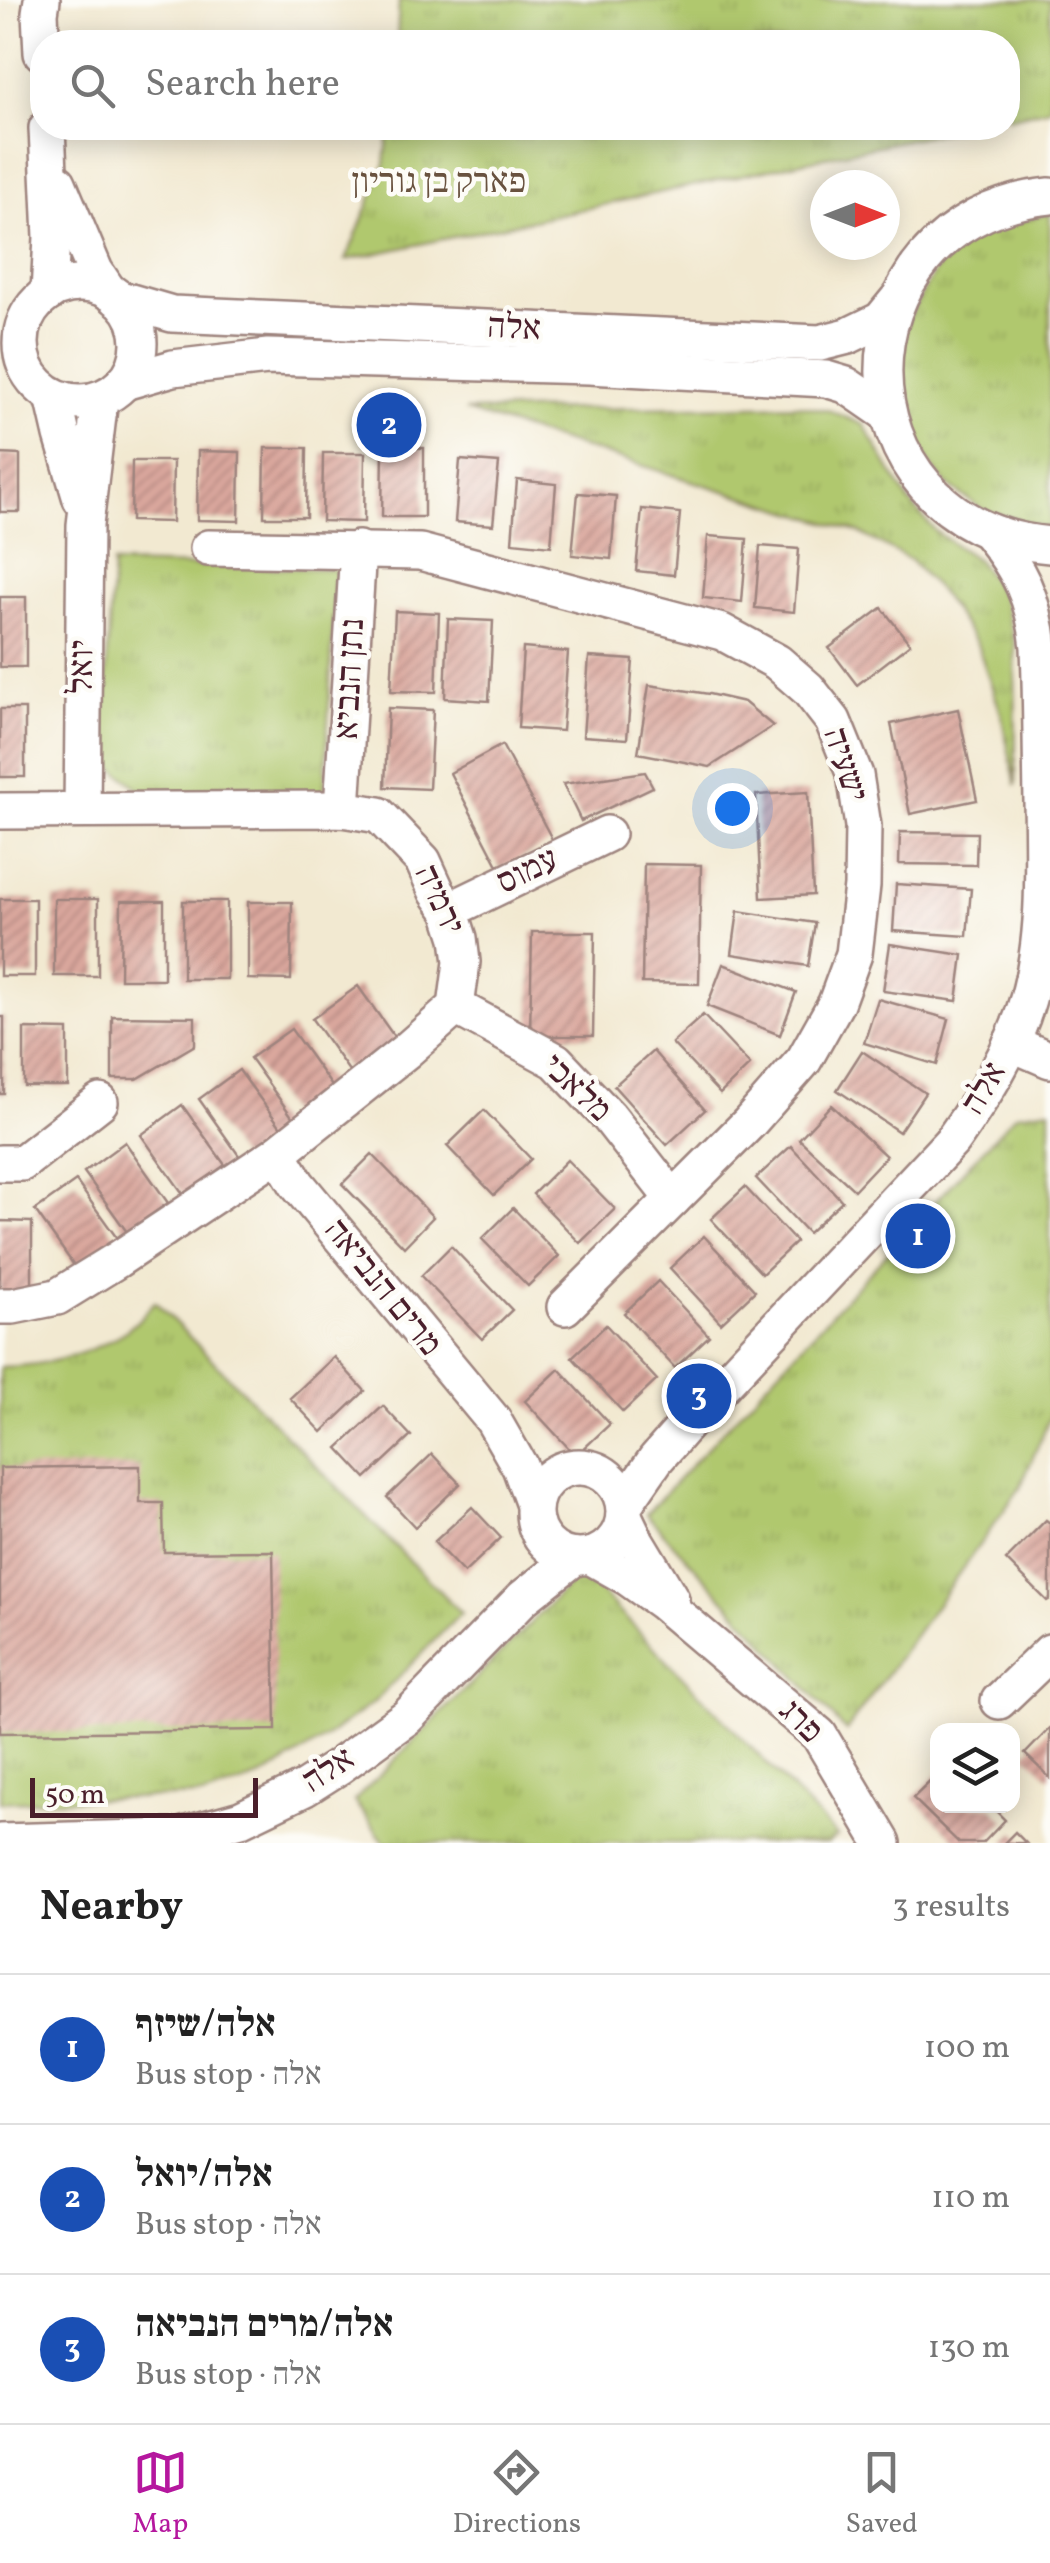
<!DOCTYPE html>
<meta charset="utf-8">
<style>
:root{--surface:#fff;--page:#f6f6f6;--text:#222;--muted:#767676;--line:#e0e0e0;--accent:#b5179e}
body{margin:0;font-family:Vollkorn,"Frank Ruhl Libre",serif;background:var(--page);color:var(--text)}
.controls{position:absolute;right:30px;bottom:30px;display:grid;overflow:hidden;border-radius:20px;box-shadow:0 5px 25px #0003}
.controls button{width:90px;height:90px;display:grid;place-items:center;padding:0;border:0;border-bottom:2px solid var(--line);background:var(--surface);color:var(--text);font:50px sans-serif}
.compass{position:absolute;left:810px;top:170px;width:90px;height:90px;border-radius:50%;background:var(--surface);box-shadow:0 5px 25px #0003;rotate:90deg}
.scale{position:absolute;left:30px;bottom:25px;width:228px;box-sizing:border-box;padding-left:10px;border:5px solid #4a1f2b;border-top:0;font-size:28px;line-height:35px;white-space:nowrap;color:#4a1f2b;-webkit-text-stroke:8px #fdfcf7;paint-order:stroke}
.you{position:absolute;left:732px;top:808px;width:35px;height:35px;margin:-25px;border:8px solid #fff;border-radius:50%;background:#1a73e8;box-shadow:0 0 0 15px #1a73e833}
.badge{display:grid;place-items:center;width:65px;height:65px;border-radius:50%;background:var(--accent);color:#fff;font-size:32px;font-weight:700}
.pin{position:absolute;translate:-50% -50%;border:5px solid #fff;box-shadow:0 2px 10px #0006}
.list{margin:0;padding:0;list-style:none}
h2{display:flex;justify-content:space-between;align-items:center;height:130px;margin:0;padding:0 40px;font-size:42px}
h2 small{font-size:32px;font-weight:400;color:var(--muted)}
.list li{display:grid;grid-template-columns:65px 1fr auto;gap:30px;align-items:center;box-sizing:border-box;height:150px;padding:0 40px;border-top:2px solid var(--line)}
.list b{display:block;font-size:38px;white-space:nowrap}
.list p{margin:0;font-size:32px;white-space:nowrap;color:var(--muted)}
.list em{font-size:32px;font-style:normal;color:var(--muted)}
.icon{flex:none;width:55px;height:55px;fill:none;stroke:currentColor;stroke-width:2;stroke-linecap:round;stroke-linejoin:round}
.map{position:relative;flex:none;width:1050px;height:1843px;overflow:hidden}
.search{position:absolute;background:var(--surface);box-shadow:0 5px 25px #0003;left:30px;right:30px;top:30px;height:110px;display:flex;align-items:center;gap:25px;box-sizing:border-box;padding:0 35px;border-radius:40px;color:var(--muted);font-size:38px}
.sheet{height:580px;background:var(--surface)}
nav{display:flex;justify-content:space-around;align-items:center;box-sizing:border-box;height:140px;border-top:2px solid var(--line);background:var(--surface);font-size:28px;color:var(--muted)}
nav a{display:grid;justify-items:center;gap:5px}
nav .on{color:var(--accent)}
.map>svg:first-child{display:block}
</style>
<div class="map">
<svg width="1050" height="1843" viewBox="0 0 1050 1843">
<defs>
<pattern id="grass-tufts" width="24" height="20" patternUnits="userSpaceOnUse" patternTransform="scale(2.5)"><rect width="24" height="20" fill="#b0c86e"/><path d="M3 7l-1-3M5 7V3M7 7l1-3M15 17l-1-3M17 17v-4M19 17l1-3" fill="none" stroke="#99ab5f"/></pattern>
<pattern id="building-hatch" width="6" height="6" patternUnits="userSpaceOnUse" patternTransform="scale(2.5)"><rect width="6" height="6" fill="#daa79d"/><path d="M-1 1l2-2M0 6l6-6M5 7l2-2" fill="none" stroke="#b38780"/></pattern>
</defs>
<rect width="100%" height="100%" fill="#fdfcf7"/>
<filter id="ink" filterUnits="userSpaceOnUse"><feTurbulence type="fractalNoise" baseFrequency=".01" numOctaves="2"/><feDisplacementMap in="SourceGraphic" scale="20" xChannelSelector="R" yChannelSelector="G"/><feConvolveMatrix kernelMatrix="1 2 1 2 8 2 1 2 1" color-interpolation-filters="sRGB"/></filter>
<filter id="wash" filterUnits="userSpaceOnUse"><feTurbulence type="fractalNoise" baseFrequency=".0048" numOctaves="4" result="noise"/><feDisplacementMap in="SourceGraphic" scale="40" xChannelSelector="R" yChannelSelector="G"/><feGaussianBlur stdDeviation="2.25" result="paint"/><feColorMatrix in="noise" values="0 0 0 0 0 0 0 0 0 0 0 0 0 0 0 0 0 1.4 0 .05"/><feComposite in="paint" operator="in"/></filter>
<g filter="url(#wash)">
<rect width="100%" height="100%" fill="#f2e9d1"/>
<g fill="url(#grass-tufts)" stroke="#7d744c" stroke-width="2.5">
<polygon points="399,0 1050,0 1050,108 1008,118 1008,42 397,42"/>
<polygon points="389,128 961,128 346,260 385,164"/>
<polygon points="1050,213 1050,529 984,511 945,483 930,464 907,421 899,373 907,321 936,269 981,232"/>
<polygon points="799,405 831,411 864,425 908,500 936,532 977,560 1001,592 1015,644 1016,786 1001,713 977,644 940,592 910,560 858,532 465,411"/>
<polygon points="113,564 336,569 324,801 148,796 101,758"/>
<polygon points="1050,1109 1050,1417 1020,1488 846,1731 646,1514 1016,1114"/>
<path d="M155,1302L461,1613L374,1702L318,1743L262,1777L205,1796L0,1802V1367C45,1366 89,1356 127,1330C137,1323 146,1311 155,1302Z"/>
<polygon points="581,1572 837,1836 828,1843 385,1843 354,1801"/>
</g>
<g id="blocks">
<g fill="url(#building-hatch)">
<polygon points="265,448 307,448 306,517 264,517"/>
<polygon points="383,448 424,448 424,517 382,517"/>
<polygon points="198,451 240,452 239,521 197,520"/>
<polygon points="323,453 365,453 364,522 322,521"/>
<polygon points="0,454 20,455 20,512 0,512"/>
<polygon points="460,460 499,463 493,525 455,522"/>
<polygon points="132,461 173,461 172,522 131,521"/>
<polygon points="517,480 556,484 551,546 512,542"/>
<polygon points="578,493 616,496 611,559 572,555"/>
<polygon points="642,509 680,513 674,575 636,571"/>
<polygon points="708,536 747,539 742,602 703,598"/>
<polygon points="760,546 799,549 794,612 755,608"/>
<rect x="0" y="597" width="26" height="70"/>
<polygon points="882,608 910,644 857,685 829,648"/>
<polygon points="395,611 439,613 436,692 391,691"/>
<polygon points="448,619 493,621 489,701 445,698"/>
<polygon points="523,648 568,652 562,731 518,728"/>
<polygon points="589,657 633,660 627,739 583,736"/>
<polygon points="649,685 709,694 744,702 773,726 710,767 638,753"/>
<polygon points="388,708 433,710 429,789 385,787"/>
<rect x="0" y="709" width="25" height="68"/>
<polygon points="958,709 977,800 910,814 891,724"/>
<polygon points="502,745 553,841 500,869 450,773"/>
<polygon points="645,772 653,787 581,821 563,784"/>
<polygon points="808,792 813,895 761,898 756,795"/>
<polygon points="900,832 977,833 976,865 899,864"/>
<polygon points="644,864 701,865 699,984 642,983"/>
<polygon points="896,884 971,889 967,936 893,931"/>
<rect x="0" y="899" width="35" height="77"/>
<rect x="54" y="899" width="44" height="77"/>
<polygon points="121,901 164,901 164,979 120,979"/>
<rect x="183" y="901" width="44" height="78"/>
<polygon points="248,902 292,902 291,980 248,979"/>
<polygon points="738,911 815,923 808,966 732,954"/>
<polygon points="532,932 595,932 593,1036 530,1036"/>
<polygon points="890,944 963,955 957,1001 883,991"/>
<polygon points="723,964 796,992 780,1035 707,1006"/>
<polygon points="358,986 398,1042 352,1075 312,1019"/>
<polygon points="878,999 949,1019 937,1065 864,1043"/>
<polygon points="703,1015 750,1065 720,1094 672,1043"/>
<polygon points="112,1016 195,1017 195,1045 137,1079 112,1079"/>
<rect x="0" y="1017" width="4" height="77"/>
<polygon points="24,1029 68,1030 68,1086 24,1086"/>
<polygon points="291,1029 334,1089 293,1118 250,1058"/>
<polygon points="653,1051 705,1110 667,1145 614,1086"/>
<polygon points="862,1051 925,1093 899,1132 837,1090"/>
<polygon points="239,1070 283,1130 242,1160 199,1099"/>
<polygon points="182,1105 225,1165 184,1195 141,1135"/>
<polygon points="831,1105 886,1156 854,1190 799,1139"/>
<polygon points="484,1110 531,1159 494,1195 447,1146"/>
<polygon points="125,1142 168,1203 127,1232 84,1172"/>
<polygon points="791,1146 842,1201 808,1233 756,1178"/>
<polygon points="372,1154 433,1217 404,1247 342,1184"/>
<polygon points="567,1160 615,1209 580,1243 533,1194"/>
<polygon points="76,1181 119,1241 78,1271 35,1210"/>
<polygon points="745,1187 796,1242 762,1274 711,1219"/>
<polygon points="513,1208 559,1256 528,1286 482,1239"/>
<polygon points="0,1221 32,1222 32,1295 0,1294"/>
<polygon points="704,1236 755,1291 721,1323 670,1268"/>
<polygon points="451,1246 512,1310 482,1339 421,1276"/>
<polygon points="658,1281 709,1336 675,1368 624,1313"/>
<polygon points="606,1325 657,1380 623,1412 572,1357"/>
<polygon points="334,1357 365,1391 322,1432 290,1398"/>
<polygon points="559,1369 610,1424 576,1456 525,1401"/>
<polygon points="383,1406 411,1436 366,1478 338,1448"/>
<polygon points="432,1454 460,1484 415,1527 387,1497"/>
<polygon points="140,1466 140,1503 163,1503 164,1552 273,1551 276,1730 0,1733 0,1468"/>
<polygon points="472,1507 501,1538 464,1573 434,1542"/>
<polygon points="1046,1520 1050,1523 1050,1599 1047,1601 1006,1560"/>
<polygon points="1050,1728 1050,1778 1025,1754"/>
<polygon points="938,1774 938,1806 991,1806 1005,1820 983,1843 959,1843 913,1798"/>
<polygon points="1015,1832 1026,1843 1004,1843"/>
</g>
</g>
</g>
<g filter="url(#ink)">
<use href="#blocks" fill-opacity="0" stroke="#9e847e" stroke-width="2.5"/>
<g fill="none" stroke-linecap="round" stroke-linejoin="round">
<g stroke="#9e847e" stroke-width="40">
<g id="minor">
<polyline points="42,0 40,13 42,53"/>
<polyline points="47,128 52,237 49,293"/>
<polyline points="58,183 95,271 109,292"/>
<path d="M1050,196C827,219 830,527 1050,545"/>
<circle cx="80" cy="343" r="59"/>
<polyline points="117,298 172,314 820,343 848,336 881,320 899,298"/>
<polyline points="124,382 173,368 268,357 589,366 826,379 846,385 888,414"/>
<polyline points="53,396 62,435 81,499"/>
<polyline points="208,548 420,552 722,632 777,662 808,689 833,721 855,775 863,826 862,886 854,954 836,1003 804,1060 749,1123 565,1307"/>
<polyline points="342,809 358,549"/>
<polyline points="82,810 85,525 100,399"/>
<polyline points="0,811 342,809 379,815 423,861 437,892 450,910 459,938 462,962 456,1007 406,1051 278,1153 117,1260 57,1297 13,1306 0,1306"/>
<polyline points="450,910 607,834"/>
<polyline points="456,1007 556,1061 609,1117 673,1199"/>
<polyline points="1011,1043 1050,1060"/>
<polyline points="278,1153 297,1184 493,1420 520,1467 534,1505"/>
<polyline points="0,1163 22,1163 100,1102"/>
<circle cx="579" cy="1512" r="45"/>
<path d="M624,1505L656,1459L700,1409L952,1141C983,1097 1013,1051 1028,999C1046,936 1043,866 1042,801C1041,749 1041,698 1039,647C1034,598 1019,569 988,531"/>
<polyline points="624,1516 636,1541 671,1599"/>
<polyline points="590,1556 627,1577 662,1602 819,1735 883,1843"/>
<polyline points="999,1701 1050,1652"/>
<polyline points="0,1842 176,1837 241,1819 305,1788 338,1767 407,1717 523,1598 575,1557"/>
</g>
</g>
<use href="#minor" stroke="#fff" stroke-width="35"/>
</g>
</g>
<g text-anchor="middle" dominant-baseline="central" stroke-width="9" stroke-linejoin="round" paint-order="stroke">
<g font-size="35" fill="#69523f" stroke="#fdfcf7">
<text x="439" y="183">פארק בן גוריון</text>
</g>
<g font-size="35" fill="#4a1f2b" stroke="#fdfcf7">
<text transform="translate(514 329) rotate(3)">אלה</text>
<text transform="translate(83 667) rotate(-89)">יואל</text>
<text transform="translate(351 679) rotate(-87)">נתן הנביא</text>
<text transform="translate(844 765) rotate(72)">ישעיה</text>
<text transform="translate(528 872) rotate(-26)">עמוס</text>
<text transform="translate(438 900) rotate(65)">ירמיה</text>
<text transform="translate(576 1089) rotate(43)">מלאכי</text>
<text transform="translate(985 1089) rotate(-59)">אלה</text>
<text transform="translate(382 1288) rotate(51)">מרים הנביאה</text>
<text transform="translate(800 1722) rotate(45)">פרג</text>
<text transform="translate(329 1771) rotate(-33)">אלה</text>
</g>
</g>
</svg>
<div class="controls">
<button><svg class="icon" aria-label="layers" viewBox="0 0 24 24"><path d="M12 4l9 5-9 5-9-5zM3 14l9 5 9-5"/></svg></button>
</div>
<svg class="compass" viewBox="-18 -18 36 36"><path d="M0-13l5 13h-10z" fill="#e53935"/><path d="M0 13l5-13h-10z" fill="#767676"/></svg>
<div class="scale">50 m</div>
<div class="you"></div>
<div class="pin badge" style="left:918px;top:1236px;background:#1a4fb4">1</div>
<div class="pin badge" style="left:389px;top:425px;background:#1a4fb4">2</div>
<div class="pin badge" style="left:699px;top:1396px;background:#1a4fb4">3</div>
<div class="search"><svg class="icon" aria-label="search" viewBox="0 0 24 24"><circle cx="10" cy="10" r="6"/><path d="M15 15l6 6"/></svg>Search here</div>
</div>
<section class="sheet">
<h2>Nearby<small>3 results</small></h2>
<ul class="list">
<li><span class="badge" style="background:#1a4fb4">1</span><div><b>אלה/שיזף</b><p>Bus stop · אלה</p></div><em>100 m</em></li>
<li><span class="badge" style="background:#1a4fb4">2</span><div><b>אלה/יואל</b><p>Bus stop · אלה</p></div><em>110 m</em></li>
<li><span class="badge" style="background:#1a4fb4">3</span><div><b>אלה/מרים הנביאה</b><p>Bus stop · אלה</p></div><em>130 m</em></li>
</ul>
</section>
<nav>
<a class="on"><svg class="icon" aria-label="map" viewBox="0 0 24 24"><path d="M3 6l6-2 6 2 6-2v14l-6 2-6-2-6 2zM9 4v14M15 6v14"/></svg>Map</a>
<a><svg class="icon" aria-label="directions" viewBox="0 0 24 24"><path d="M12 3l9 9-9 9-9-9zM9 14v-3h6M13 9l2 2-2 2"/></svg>Directions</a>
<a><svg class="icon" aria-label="saved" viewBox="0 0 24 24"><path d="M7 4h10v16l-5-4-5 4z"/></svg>Saved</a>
</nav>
